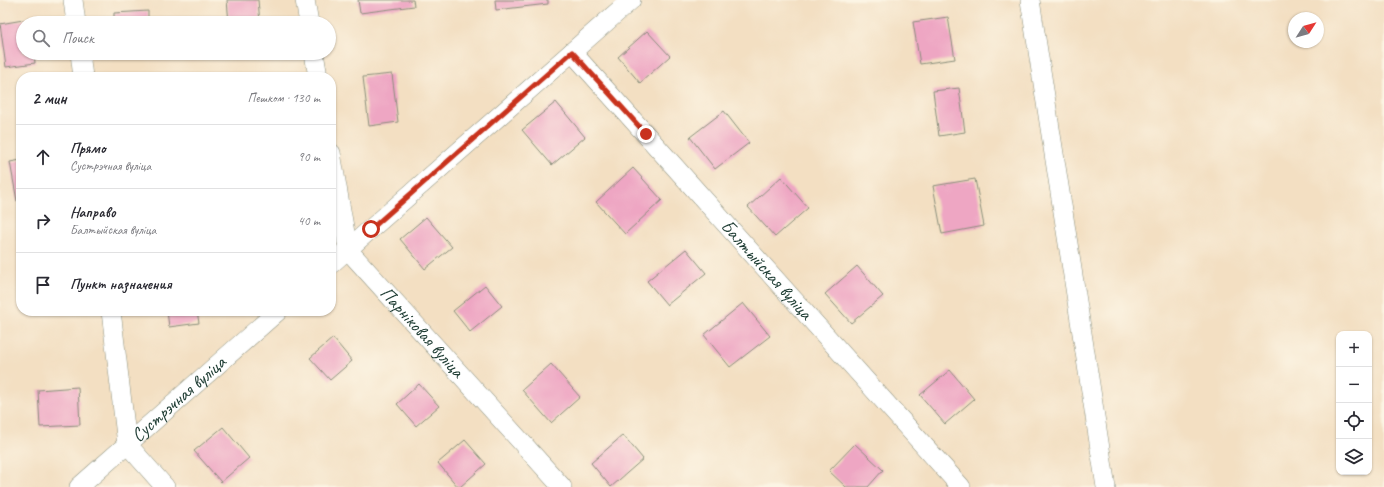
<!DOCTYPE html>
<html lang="ru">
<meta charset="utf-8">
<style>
:root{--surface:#fff;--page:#f2f2f3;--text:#2b2b33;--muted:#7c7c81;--line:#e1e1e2}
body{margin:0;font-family:Caveat,sans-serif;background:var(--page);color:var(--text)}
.controls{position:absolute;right:12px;bottom:12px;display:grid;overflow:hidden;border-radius:8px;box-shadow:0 1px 3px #0004}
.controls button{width:36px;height:36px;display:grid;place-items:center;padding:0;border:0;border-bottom:1px solid var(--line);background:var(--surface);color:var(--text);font:20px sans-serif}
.compass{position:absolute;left:1288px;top:12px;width:36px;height:36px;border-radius:50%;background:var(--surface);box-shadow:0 1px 3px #0004;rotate:54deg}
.stop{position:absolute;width:12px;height:12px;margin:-9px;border:3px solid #c8321e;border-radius:50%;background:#fff}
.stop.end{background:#c8321e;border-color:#fff;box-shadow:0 1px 4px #0008}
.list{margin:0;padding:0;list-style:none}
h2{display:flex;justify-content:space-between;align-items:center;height:52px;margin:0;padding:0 16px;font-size:17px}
h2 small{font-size:13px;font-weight:400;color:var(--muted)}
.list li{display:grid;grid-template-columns:26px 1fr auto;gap:12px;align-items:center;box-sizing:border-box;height:64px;padding:0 16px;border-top:1px solid var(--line)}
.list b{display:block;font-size:15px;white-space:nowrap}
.list p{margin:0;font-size:13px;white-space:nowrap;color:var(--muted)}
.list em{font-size:13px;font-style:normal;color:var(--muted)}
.icon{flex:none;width:22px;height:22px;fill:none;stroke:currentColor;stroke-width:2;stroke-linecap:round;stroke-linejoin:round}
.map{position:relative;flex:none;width:1384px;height:487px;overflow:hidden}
.search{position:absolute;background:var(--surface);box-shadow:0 1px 3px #0004;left:16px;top:16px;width:320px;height:44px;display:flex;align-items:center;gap:10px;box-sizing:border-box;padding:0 14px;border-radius:22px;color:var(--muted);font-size:15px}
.panel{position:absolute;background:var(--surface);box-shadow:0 1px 3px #0004;left:16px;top:72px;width:320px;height:244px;border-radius:16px}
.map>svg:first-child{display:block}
</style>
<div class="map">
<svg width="1384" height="487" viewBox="0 0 1384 487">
<rect width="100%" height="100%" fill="#fcf5e5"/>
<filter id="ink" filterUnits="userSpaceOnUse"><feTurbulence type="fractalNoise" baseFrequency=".025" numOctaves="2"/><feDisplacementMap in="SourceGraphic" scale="8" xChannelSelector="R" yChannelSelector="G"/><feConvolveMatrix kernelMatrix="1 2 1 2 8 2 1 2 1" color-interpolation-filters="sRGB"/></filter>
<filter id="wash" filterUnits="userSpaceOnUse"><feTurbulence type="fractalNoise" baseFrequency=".012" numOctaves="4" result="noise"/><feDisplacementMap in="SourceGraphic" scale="16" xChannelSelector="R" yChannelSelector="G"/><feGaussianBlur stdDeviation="0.9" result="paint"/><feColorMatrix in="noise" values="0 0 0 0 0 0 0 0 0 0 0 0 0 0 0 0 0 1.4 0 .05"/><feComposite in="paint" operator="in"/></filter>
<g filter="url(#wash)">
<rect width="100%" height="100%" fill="#f3dfc2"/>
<g id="blocks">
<g fill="#eea6c3">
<polygon points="227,0 258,0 260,23 229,23"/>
<polygon points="358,0 413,0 414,6 360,13"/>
<polygon points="495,0 548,0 548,4 496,10"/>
<polygon points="148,11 148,23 114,23 114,13"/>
<polygon points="948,17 955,59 920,64 913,22"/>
<polygon points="29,19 29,23 23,23 23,53 34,53 35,63 6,67 0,24"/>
<polygon points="647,31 670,56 640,83 618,57"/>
<polygon points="392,74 398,122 369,126 363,77"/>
<polygon points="959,88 965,132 939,136 933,91"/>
<polygon points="556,102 585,137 552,165 522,130"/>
<polygon points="724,111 749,143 715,169 690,137"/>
<polygon points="21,160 21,201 17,201 10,162"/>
<polygon points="633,168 662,200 625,234 596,202"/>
<polygon points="781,177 808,208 775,237 748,207"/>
<polygon points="975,179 984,226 942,234 933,186"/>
<polygon points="426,217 452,247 425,269 400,239"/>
<polygon points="686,249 706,273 667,305 647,281"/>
<polygon points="857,266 883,296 851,323 825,294"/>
<polygon points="485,285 502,306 470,332 453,311"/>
<polygon points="743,303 770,336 730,367 704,335"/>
<polygon points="167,311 197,311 199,323 169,327"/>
<polygon points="333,338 352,361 330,380 310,358"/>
<polygon points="551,364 580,397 551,423 522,390"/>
<polygon points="950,370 974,399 945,424 920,395"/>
<polygon points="419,384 439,406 416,426 397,404"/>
<polygon points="78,387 80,425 40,427 38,390"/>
<polygon points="223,427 249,458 221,482 194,451"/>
<polygon points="623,435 643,459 611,487 591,463"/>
<polygon points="465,440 486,464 460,487 458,487 438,463"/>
<polygon points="855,444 883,470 868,487 846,487 829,471"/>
</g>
</g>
</g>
<g filter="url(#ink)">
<use href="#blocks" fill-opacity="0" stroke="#898e7b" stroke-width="1"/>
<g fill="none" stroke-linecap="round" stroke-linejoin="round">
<g stroke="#898e7b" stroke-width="20">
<g id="minor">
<polyline points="73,0 76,23"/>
<polyline points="305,0 309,23"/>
<polyline points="1030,0 1106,487"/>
<path id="s1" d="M572,52L961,487"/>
<polyline points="80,53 83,77"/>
<polyline points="314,53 318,77"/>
<path id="s2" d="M331,153L348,250L562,487"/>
<polyline points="331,264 631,0"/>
<polyline points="111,311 127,444 165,487"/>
<path id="s3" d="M79,487L278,311"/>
</g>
</g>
<use href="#minor" stroke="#fff" stroke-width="19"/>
</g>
</g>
<g fill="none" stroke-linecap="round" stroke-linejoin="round" filter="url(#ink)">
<polyline stroke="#c8321e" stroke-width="5" points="371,229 572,52 646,134"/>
</g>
<g text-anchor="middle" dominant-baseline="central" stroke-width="3" stroke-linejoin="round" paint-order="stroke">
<g font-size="19" fill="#1f3d34" stroke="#fcf5e5">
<text stroke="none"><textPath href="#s1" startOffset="292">Балтыйская вуліца</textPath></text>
<text stroke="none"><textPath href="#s2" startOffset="209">Парніковая вуліца</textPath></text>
<text stroke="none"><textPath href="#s3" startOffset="133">Сустрэчная вуліца</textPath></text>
</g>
</g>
</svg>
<div class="controls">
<button>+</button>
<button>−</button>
<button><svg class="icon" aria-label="locate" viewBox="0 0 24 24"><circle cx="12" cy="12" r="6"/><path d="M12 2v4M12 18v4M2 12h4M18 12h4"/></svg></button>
<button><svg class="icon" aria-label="layers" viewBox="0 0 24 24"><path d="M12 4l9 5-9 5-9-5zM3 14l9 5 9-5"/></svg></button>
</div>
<svg class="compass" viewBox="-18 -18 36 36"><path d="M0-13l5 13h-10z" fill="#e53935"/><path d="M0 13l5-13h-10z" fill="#7c7c81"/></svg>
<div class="stop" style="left:371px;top:229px"></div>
<div class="stop end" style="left:646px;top:134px"></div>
<div class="search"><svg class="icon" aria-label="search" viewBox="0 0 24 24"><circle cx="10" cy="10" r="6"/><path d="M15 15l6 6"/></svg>Поиск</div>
<section class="panel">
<h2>2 мин<small>Пешком · 130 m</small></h2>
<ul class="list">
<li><svg class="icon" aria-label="ahead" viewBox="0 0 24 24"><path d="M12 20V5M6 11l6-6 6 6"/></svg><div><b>Прямо</b><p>Сустрэчная вуліца</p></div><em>90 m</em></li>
<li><svg class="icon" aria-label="right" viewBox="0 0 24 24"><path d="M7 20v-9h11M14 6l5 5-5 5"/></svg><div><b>Направо</b><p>Балтыйская вуліца</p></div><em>40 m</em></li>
<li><svg class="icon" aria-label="arrive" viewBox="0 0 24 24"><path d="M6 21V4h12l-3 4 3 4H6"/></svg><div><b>Пункт назначения</b></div></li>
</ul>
</section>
</div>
